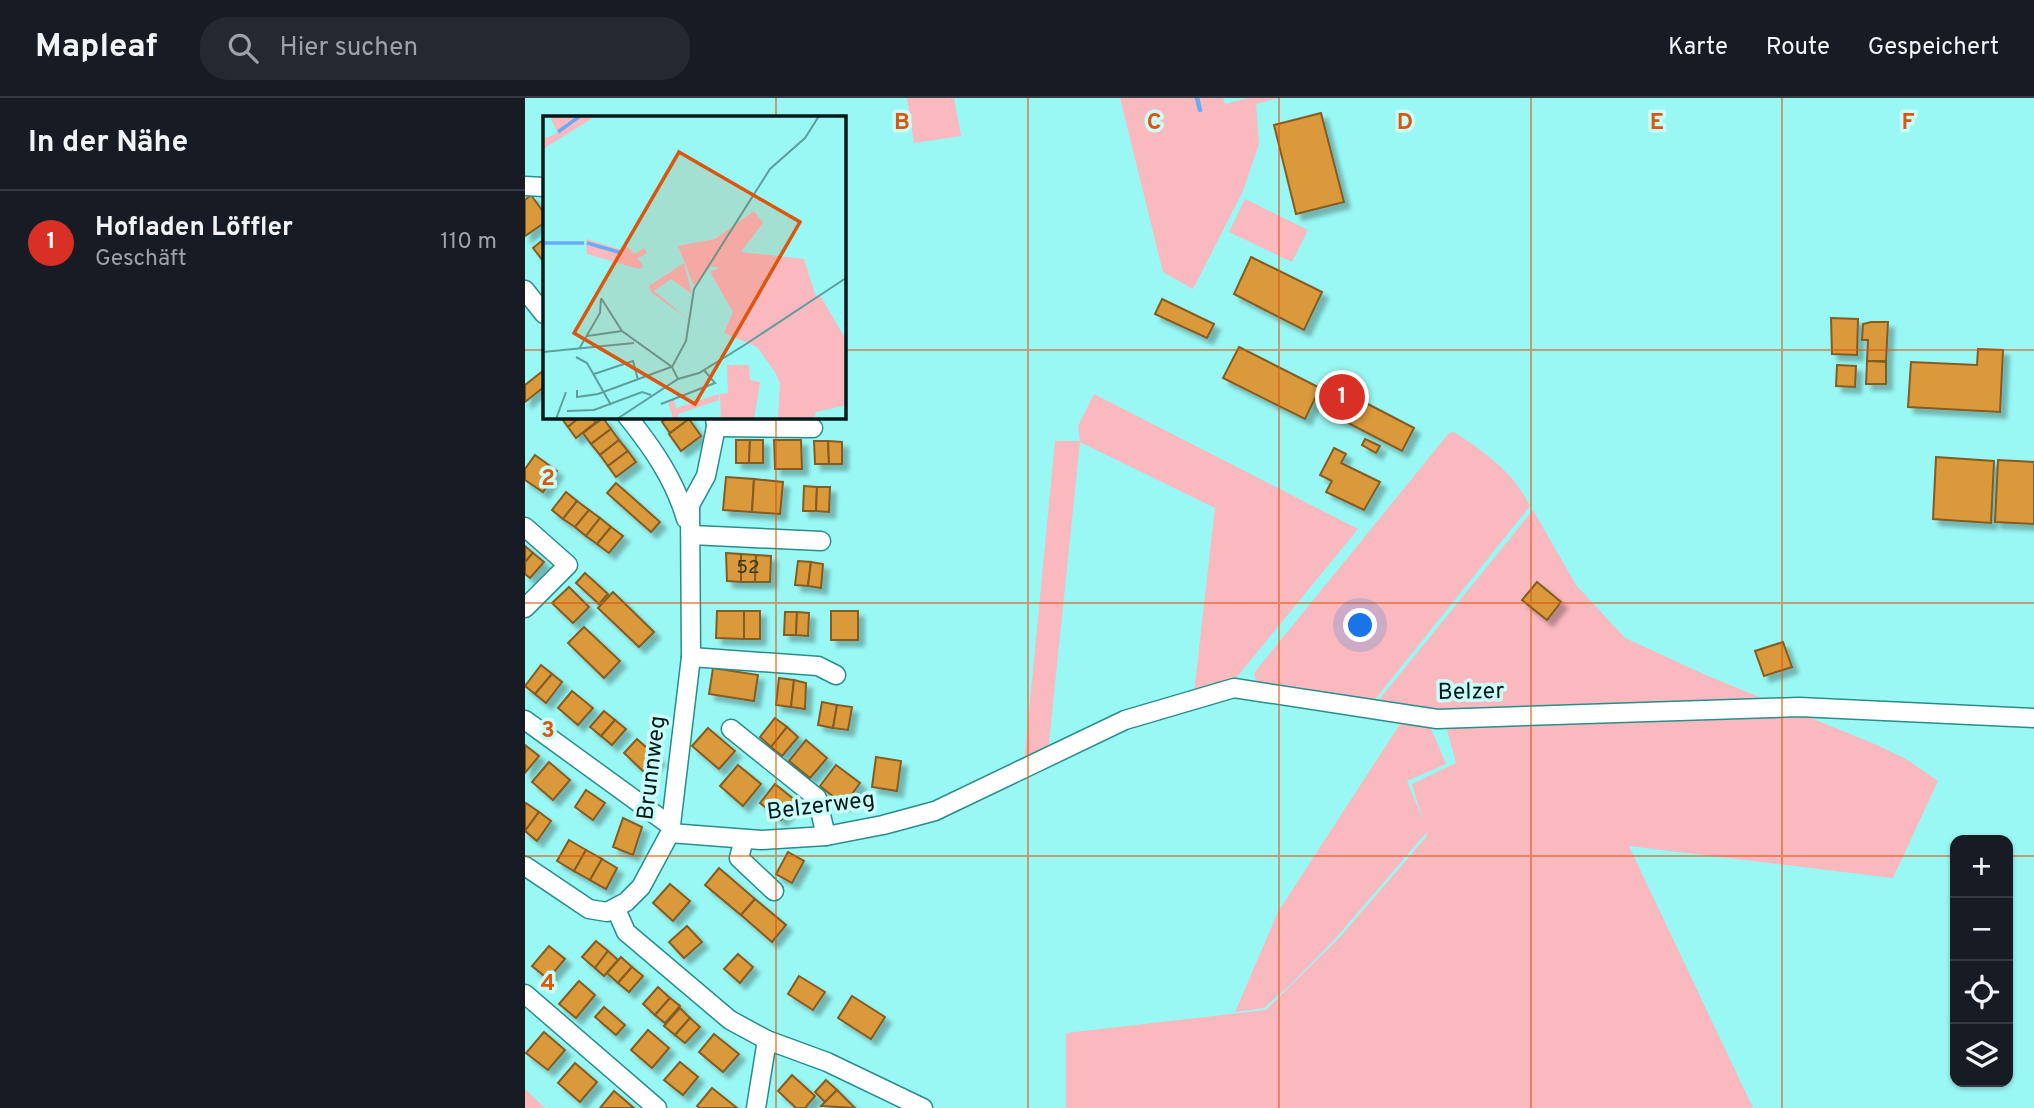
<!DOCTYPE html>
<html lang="de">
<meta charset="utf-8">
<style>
:root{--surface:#171b24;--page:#242831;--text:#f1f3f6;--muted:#9ea1a6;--line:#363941;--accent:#d93025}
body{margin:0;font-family:Overpass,sans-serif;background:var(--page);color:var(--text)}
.controls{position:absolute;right:21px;bottom:21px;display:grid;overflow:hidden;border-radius:14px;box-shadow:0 2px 5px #0004}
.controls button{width:63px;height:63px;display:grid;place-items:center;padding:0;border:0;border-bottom:2px solid var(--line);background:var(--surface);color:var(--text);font:35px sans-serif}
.you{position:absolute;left:836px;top:528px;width:24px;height:24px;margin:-18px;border:5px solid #fff;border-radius:50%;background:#1a73e8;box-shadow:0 0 0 10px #1a73e833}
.badge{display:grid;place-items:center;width:46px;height:46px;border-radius:50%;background:var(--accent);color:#fff;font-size:23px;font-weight:700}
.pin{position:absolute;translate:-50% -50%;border:4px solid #fff;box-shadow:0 2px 7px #0006}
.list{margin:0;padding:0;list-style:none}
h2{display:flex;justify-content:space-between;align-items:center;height:91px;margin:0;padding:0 28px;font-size:30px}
h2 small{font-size:23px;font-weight:400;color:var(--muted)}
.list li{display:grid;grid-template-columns:46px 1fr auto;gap:21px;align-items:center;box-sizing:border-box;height:105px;padding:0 28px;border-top:2px solid var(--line)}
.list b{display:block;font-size:26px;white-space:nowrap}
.list p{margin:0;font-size:23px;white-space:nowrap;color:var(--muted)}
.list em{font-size:23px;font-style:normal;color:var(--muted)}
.icon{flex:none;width:38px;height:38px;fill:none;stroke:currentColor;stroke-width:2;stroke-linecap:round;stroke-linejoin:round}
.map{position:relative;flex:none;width:1509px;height:1010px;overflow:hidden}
header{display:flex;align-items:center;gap:42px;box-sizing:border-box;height:98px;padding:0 35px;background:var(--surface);border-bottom:2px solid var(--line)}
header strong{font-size:33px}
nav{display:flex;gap:38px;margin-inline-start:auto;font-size:24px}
.search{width:490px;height:63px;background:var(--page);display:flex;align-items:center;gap:18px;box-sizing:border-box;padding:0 24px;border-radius:28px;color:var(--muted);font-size:26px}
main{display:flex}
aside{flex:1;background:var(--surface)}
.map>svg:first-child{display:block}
</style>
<header>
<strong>Mapleaf</strong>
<div class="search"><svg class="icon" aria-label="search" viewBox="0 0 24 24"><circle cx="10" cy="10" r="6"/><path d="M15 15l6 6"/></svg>Hier suchen</div>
<nav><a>Karte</a><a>Route</a><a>Gespeichert</a></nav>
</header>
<main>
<aside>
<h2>In der Nähe<small></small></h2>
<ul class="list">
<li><span class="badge">1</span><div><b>Hofladen Löffler</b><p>Geschäft</p></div><em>110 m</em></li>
</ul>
</aside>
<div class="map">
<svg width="1509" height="1010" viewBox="0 0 1509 1010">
<defs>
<filter id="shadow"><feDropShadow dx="6" dy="6" stdDeviation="2" flood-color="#0004"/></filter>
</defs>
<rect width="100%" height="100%" fill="#9af8f4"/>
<g fill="#fab8bf">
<polygon points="382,0 429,0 436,38 389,45"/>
<polygon points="595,0 698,0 700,6 723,0 754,0 731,6 734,46 718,93 668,191 638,174"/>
<polygon points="720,101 783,132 767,164 704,134"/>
<polygon points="569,296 833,431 707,585 669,595 690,410 555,344 523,654 499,666 530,343 555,343 553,328"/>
<path d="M929,334C960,354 988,374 1005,408L847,605L733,587L729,575L924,335Z"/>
<polygon points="1008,412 1051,487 1100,540 1183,578 1352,647 1381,661 1413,683 1368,780 1104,748 1228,1010 541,1010 541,935 741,912 815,839 902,738 901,735 810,841 764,888 739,910 710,914 753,814 875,626 905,628 921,666 882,683 898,722 887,686 931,665 917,613 853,603"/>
<polygon points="0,991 20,1010 0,1010"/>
</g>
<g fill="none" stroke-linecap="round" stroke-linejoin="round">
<polyline stroke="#68acf9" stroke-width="4.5" points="672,0 675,12"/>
</g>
<g fill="#da993a" stroke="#845c22" stroke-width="2" filter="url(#shadow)">
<polygon points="796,15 819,104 771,116 749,27"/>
<polygon points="6,97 19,115 19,125 0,138 0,102"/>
<polygon points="19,141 19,164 8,150"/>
<polygon points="726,159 797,194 779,232 709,196"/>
<polygon points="637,201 689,226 682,240 630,216"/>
<polygon points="1306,220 1333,221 1332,257 1307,256"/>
<polygon points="1346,224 1363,224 1361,263 1342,263 1343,242 1337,242 1338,226"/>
<polygon points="714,249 795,290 780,321 698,280"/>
<polygon points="1453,251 1478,252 1475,314 1383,309 1386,264 1452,267"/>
<polygon points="1342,263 1361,264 1361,286 1341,286"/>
<polygon points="1312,267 1331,268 1330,289 1311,288"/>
<polygon points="19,272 19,289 0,304 0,287"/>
<polygon points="814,291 889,330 877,353 802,314"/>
<polygon points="35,318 56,318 43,329"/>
<polygon points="56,318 66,318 71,324 51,340 43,329"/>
<polygon points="144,318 162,318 164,321 145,335 137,324"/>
<polygon points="78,320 86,331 66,346 58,335"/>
<polygon points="164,321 176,338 156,353 144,336"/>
<polygon points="86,331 94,342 75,357 66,346"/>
<polygon points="840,341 855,348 851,355 837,347"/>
<polygon points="94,342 103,353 83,368 75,357"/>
<polygon points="211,342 225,342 224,365 211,365"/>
<polygon points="225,342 238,342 238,365 224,365"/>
<polygon points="249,342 276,342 277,371 250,371"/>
<polygon points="289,343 303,343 304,366 290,366"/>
<polygon points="303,343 317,344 317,366 304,366"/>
<polygon points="809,350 821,356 816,365 855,384 839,412 801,394 807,383 795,377"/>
<polygon points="103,353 111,364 91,379 83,368"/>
<polygon points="10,357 32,373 18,394 0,382 0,371"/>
<polygon points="1411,359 1469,363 1466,425 1408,421"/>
<polygon points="1473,362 1509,364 1509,426 1470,424"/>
<polygon points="201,379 229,381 227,414 198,412"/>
<polygon points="229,381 258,384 255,416 227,414"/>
<polygon points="91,385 135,424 126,434 82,395"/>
<polygon points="279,388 292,389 291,413 278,413"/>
<polygon points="292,389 305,389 304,414 291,413"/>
<polygon points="41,394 52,403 38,421 27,412"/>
<polygon points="52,403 64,412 50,429 38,421"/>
<polygon points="64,412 75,420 61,438 50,429"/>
<polygon points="75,420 86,429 72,446 61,438"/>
<polygon points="86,429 98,438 84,455 72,446"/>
<polygon points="0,448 8,455 0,464"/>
<polygon points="8,455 19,464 5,480 0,476 0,464"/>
<polygon points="201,455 216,456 216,484 202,483"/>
<polygon points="216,456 231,457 230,484 216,484"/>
<polygon points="231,457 246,458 245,484 230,484"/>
<polygon points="273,463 286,464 283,488 270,487"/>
<polygon points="286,464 298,466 296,490 283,488"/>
<polygon points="60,475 83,496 74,506 51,485"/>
<polygon points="1012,484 1036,504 1022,522 997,502"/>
<polygon points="44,489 64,509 48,525 27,505"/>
<polygon points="88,494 129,534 114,549 73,510"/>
<polygon points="192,513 219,513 219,541 191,540"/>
<rect x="219" y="513" width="16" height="28"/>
<rect x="306" y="513" width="27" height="29"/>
<polygon points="260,514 272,514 271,537 259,537"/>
<polygon points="272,514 284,515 283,538 271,537"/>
<polygon points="59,529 95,563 79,580 43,545"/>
<polygon points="1258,544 1267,569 1239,578 1230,553"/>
<polygon points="16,567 27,576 10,596 0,588"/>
<polygon points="188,570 233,577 229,603 184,596"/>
<polygon points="27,576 37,584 21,605 10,596"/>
<polygon points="254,580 269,582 266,609 251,607"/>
<polygon points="269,582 281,585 280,611 266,609"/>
<polygon points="47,593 68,610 53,627 33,610"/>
<polygon points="297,604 312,607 308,630 293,627"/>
<polygon points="312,607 327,609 323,632 308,630"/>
<polygon points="79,613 90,622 76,638 65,629"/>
<polygon points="250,620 262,629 246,649 235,639"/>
<polygon points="90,622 101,631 87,647 76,638"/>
<polygon points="262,629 273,639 257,658 246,649"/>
<polygon points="183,630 210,653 194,671 167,648"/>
<polygon points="112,641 134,661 120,675 99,655"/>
<polygon points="281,642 302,660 285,680 264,663"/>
<polygon points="0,647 14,658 0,675"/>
<polygon points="351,659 376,663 372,693 347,689"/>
<polygon points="24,664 45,682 28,702 7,684"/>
<polygon points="213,667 236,686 218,708 195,688"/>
<polygon points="311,667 335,685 319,707 295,688"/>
<polygon points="250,686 271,703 256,722 235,705"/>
<polygon points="61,692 80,705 68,722 50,709"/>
<polygon points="1,705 14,714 0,733 0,707"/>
<polygon points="14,714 26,723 12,743 0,733"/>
<polygon points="98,720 117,729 108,757 88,749"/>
<polygon points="44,742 61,752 49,773 32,763"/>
<polygon points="61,752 77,761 65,782 49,773"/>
<polygon points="263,754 279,763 267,785 251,776"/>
<polygon points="77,761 92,770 81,791 65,782"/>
<polygon points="194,770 230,801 216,817 180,787"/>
<polygon points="145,786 165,803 148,823 128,805"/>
<polygon points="230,801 261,827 247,844 216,817"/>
<polygon points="162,828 177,844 159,860 144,844"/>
<polygon points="71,843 83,853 70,870 57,859"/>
<polygon points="24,848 40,861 23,881 7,868"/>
<polygon points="83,853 93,862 79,878 70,870"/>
<polygon points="213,856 228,869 215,885 199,871"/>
<polygon points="96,859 107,869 93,885 82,875"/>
<polygon points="107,869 118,878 104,894 93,885"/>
<polygon points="274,878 300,894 288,912 263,896"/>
<polygon points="54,883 70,897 51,920 34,906"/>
<polygon points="133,889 145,900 130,917 118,906"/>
<polygon points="327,898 360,919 346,941 313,920"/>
<polygon points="145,900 155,908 140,925 130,917"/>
<polygon points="79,909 100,927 91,937 70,919"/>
<polygon points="155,910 165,920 150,937 139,928"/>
<polygon points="165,920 175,929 160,945 150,937"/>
<polygon points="123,932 144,950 127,970 106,952"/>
<polygon points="19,934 40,952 23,972 1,955"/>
<polygon points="189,936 214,956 198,974 174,954"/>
<polygon points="155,964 173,979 158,997 139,982"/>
<polygon points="50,965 72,984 55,1004 33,985"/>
<polygon points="267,977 290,998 280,1010 271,1010 253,993"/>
<polygon points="301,982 312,992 300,1004 290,994"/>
<polygon points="187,990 212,1010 175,1010 172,1008"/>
<polygon points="312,992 330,1010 296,1008"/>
<polygon points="89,993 109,1010 75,1010"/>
</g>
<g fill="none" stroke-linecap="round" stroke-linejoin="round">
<g stroke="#288d8b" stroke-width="21">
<g id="minor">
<polyline points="0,88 19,89"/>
<polyline points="0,192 19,216"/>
<path d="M102,318C127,349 150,382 161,421"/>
<polyline points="191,329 288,330"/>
<polyline points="0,429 43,467 0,510"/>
<polyline points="166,437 296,443"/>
<polyline points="166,559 293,568 311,577"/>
<polyline points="0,622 146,728"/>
<polyline points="206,631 292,700 301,738"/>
<polyline points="145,735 236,742 301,738 358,727 410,713 600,622 709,590 912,621 1274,609 1509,620"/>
<polyline points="219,741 214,760 249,793"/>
<polyline points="0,768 64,811 82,814 101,804 116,789 145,735 166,559 165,407 181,378 191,329 190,318"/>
<polyline points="91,811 101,834 205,922 242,942 302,964 398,1010"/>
<polyline points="0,896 132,1010"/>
<polyline points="231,1010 242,942"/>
</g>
</g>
<use href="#minor" stroke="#fff" stroke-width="18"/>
</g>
<path fill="none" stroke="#dc560d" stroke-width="2" stroke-opacity="0.55" d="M251,0V19M503,0V1010M754,0V1010M1006,0V1010M1257,0V1010M0,252H19M318,252H1509M251,318V1010M0,505H1509M0,758H1430M1483,758H1509"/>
<g text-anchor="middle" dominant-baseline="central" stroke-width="7" stroke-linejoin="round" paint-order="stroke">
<g font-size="19" fill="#363920">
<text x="223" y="470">52</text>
</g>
<g font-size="23" fill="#001918" stroke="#c9fefb">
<text transform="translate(946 595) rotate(-1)">Belzer</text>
<text transform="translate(128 670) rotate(-83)">Brunnweg</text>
<text transform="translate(296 709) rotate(-7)">Belzerweg</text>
</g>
</g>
<g transform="translate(18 18)">
<rect width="303" height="303" fill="#9af8f4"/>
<path d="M11,0L21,1L53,0L0,33V23L15,17L8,3ZM211,95L220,107L198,136L261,143L273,181L277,179L303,224V289L273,296L271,303H235L237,267L232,256L214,231L181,217L190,196L167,156L176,152L168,150L151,170L135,130L172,123ZM84,120L83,130L92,138L101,132L104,137L95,142L100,150L96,153L44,138L43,123L80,134ZM141,147L149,178L128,163L111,175L146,204L109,177L106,170ZM184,249H206L207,264L217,266L211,303H178L177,278L185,277ZM176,278V284L135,298L136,303H130L125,286L131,283L133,292Z" fill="#fab8bf"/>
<path fill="none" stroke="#68acf9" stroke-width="3.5" d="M15,16L37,0M0,127H41M44,127L79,137"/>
<path fill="none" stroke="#5c9f9c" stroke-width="2" d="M58,182L79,215L129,251L135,263M44,220L79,215M36,233L57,197L58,183M0,236L91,227M33,241L44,247L68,289M129,251L143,225L151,173L227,53L262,22L276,0M51,258L90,245L95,264M34,274V281L55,278L128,251M118,288L172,267L161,254M24,295L51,294L99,276L108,279M13,303L23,276M74,303L135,263L156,257L200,230L303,162"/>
<path fill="#dc560d" fill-opacity="0.15" stroke="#dc560d" stroke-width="3.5" d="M136,36L257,106L152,288L31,217Z"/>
<rect width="303" height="303" fill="none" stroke="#001918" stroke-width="3.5"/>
</g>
<g font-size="23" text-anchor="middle" font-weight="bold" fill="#dc560d" stroke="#c9fefb" stroke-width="7" stroke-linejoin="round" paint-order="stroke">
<text x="377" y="31">B</text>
<text x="629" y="31">C</text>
<text x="880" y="31">D</text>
<text x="1132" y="31">E</text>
<text x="1383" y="31">F</text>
<text x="23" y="387">2</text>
<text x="23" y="639">3</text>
<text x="23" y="892">4</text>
</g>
</svg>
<div class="controls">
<button>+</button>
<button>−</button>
<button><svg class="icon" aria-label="locate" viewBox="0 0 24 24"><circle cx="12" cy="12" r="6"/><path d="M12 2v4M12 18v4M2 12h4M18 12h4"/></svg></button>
<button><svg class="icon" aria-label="layers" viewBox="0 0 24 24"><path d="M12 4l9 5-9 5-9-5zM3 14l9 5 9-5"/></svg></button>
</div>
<div class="you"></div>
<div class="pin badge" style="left:817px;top:299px">1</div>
</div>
</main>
